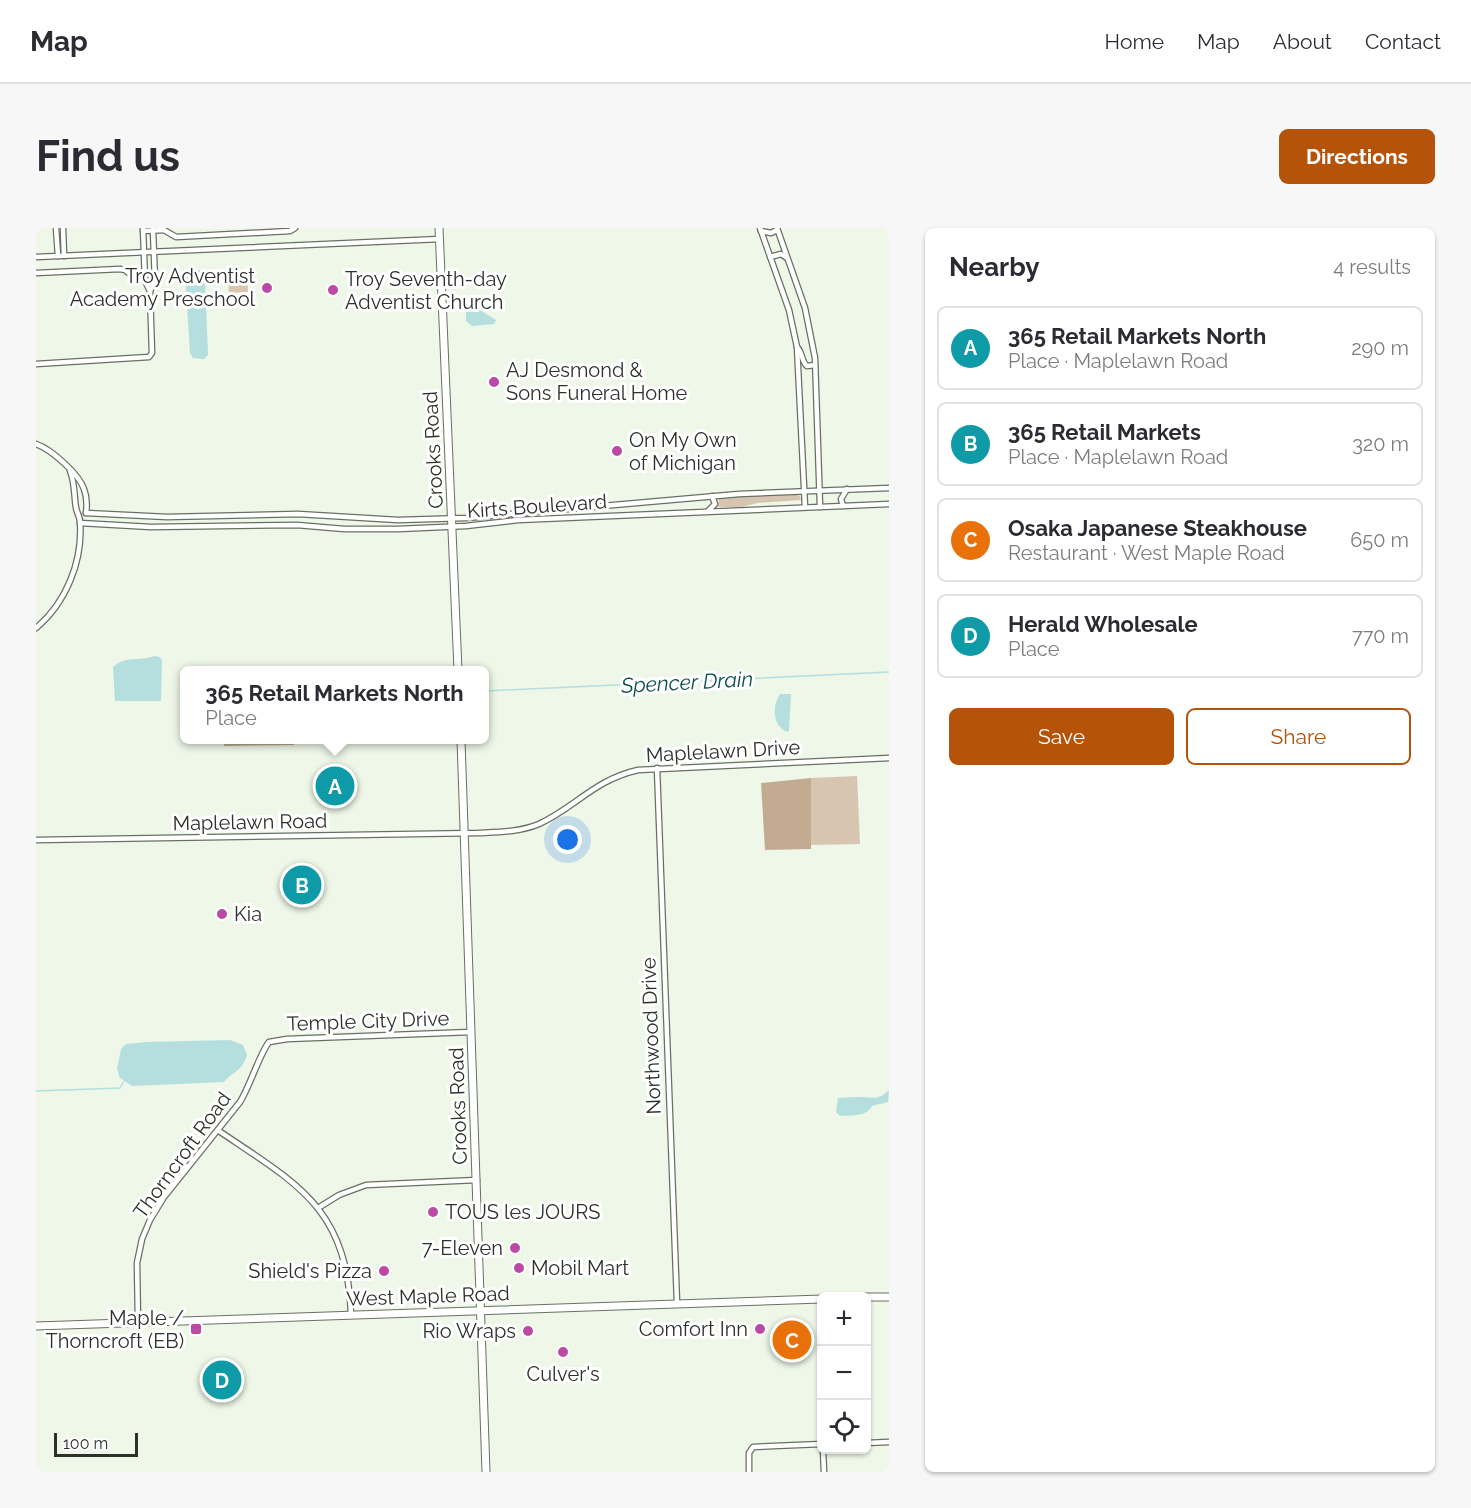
<!DOCTYPE html>
<meta charset="utf-8">
<style>
:root{--surface:#fff;--page:#f7f7f7;--text:#2b2b33;--muted:#7c7c81;--line:#e1e1e2;--accent:#b45309}
body{margin:0;font-family:Raleway,sans-serif;background:var(--page);color:var(--text)}
.controls{position:absolute;right:18px;bottom:18px;display:grid;overflow:hidden;border-radius:9px;box-shadow:0 2px 4px #0004}
.controls button{width:54px;height:54px;display:grid;place-items:center;padding:0;border:0;border-bottom:2px solid var(--line);background:var(--surface);color:var(--text);font:30px sans-serif}
.scale{position:absolute;left:18px;bottom:15px;width:84px;box-sizing:border-box;padding-left:6px;border:3px solid #2d302b;border-top:0;font-size:16px;line-height:21px;white-space:nowrap;color:#2d302b;-webkit-text-stroke:4px #fff;paint-order:stroke}
.you{position:absolute;left:532px;top:612px;width:21px;height:21px;margin:-15px;border:4px solid #fff;border-radius:50%;background:#1a73e8;box-shadow:0 0 0 9px #1a73e833}
.badge{display:grid;place-items:center;width:39px;height:39px;border-radius:50%;background:var(--accent);color:#fff;font-size:20px;font-weight:700}
.pin{position:absolute;translate:-50% -50%;border:3px solid #fff;box-shadow:0 2px 6px #0006}
.popup{position:absolute;left:144px;top:438px;width:309px;height:78px;box-sizing:border-box;display:grid;place-content:center;border-radius:9px;background:var(--surface);filter:drop-shadow(0 2px 4px #0005);font-size:20px;white-space:nowrap;color:var(--muted)}
.popup b{font-size:22px;color:var(--text)}
.popup::after{content:'';position:absolute;left:50%;top:100%;margin-left:-12px;border:12px solid transparent;border-top-color:var(--surface)}
.list{margin:0;padding:0;list-style:none}
h2{display:flex;justify-content:space-between;align-items:center;height:78px;margin:0;padding:0 24px;font-size:26px}
h2 small{font-size:20px;font-weight:400;color:var(--muted)}
.list li{display:grid;grid-template-columns:39px 1fr auto;gap:18px;align-items:center;box-sizing:border-box;height:84px;margin:0 12px 12px;padding:0 12px;border:2px solid var(--line);border-radius:9px}
.list b{display:block;font-size:22px;white-space:nowrap}
.list p{margin:0;font-size:20px;white-space:nowrap;color:var(--muted)}
.list em{font-size:20px;font-style:normal;color:var(--muted)}
.actions{display:flex;gap:12px;padding:18px 24px}
.actions a{flex:1;padding:14px 0;border:2px solid var(--accent);border-radius:9px;text-align:center;font-size:21px;color:var(--accent)}
.actions .main{background:var(--accent);color:#fff}
.icon{flex:none;width:33px;height:33px;fill:none;stroke:currentColor;stroke-width:2;stroke-linecap:round;stroke-linejoin:round}
.map{position:relative;flex:none;width:853px;height:1244px;overflow:hidden;border-radius:9px}
header{display:flex;align-items:center;gap:36px;box-sizing:border-box;height:84px;padding:0 30px;background:var(--surface);border-bottom:2px solid var(--line)}
header strong{font-size:28px}
nav{display:flex;gap:33px;margin-inline-start:auto;font-size:21px}
.intro{display:flex;align-items:center;justify-content:space-between;box-sizing:border-box;height:144px;padding:0 36px}
h1{margin:0;font-size:42px}
.button{padding:15px 27px;border-radius:9px;background:var(--accent);color:#fff;font-size:21px;font-weight:700}
main{display:flex;gap:36px;padding:0 36px}
aside{flex:1;background:var(--surface);border-radius:9px;box-shadow:0 2px 4px #0004}
.map>svg:first-child{display:block}
</style>
<header>
<strong>Map</strong>
<nav><a>Home</a><a>Map</a><a>About</a><a>Contact</a></nav>
</header>
<div class="intro"><h1>Find us</h1><a class="button">Directions</a></div>
<main>
<div class="map">
<svg width="853" height="1244" viewBox="0 0 853 1244">
<rect width="100%" height="100%" fill="#eef7e8"/>
<g fill="#d8c5b1">
<polygon points="211,44 212,64 193,65 192,45"/>
<polygon points="759,266 764,268 765,272 721,275 706,279 682,279 683,270"/>
<polygon points="821,548 824,616 775,617 775,550"/>
</g>
<g fill="#c2ab91">
<polygon points="187,512 258,512 258,517 188,518"/>
<polygon points="775,550 775,621 729,622 725,555"/>
</g>
<g fill="#b4dfde">
<polygon points="164,42 167,43 169,52 172,127 168,131 157,130 154,125 149,45 152,43"/>
<polygon points="434,76 460,92 458,96 436,98 430,93 430,80"/>
<path d="M118,428L124,429L126,433L125,473H79L77,439C90,427 103,434 118,428Z"/>
<path d="M744,466H755L753,503L751,504C736,497 736,479 744,466Z"/>
<path d="M194,812L207,817L211,827C205,845 198,842 188,854L96,858L84,850L81,841L85,821L90,816L111,814Z"/>
<path d="M853,862L852,874L836,878C830,889 816,887 804,888L800,884L802,870C808,870 815,869 822,869C836,869 842,873 853,862Z"/>
</g>
<g fill="none" stroke-linecap="round" stroke-linejoin="round">
<g stroke="#b4dfde" stroke-width="1.5">
<polyline points="449,463 853,444"/>
<polyline points="0,863 84,860 88,853"/>
</g>
<g stroke="#697063" stroke-width="7">
<g id="street">
<polyline points="20,0 22,28"/>
<polyline points="27,0 28,28"/>
<polyline points="724,0 753,82 761,119 769,279"/>
<polyline points="741,0 769,80 779,130 784,279"/>
<polyline points="107,3 128,2 140,9 254,3 259,0"/>
<polyline points="725,3 735,5 741,2"/>
<polyline points="0,29 404,11"/>
<polyline points="734,29 745,26 751,30"/>
<polyline points="0,45 84,41 89,42 94,46 119,46"/>
<polyline points="114,63 119,53 117,2"/>
<path d="M761,119C767,125 765,133 771,138L779,137"/>
<polyline points="0,136 113,129 116,125 114,63 109,53 107,0"/>
<path d="M0,216C15,221 43,246 48,261C51,269 51,278 50,285"/>
<polyline points="807,278 805,271 811,261"/>
<polyline points="673,282 679,276 676,268"/>
<polyline points="50,285 131,289 262,286 362,292 430,290 703,266 853,260"/>
<polyline points="44,295 115,299 261,297 308,301 362,301 430,298 482,292 853,276"/>
<path d="M0,400C30,375 47,333 44,294C44,289 41,285 40,280C38,268 39,255 34,243"/>
<polyline points="621,540 641,1075"/>
<path d="M0,612L442,605C462,604 484,604 503,596C540,579 558,552 602,542L853,530"/>
<path d="M183,903C263,957 311,980 315,1087"/>
<polyline points="282,980 303,967 330,957 441,952"/>
<path d="M102,1094L101,1035L106,1011L114,992L128,969L204,874C214,858 224,825 233,814L251,811L435,804"/>
<polyline points="785,1169 786,1174"/>
<polyline points="830,1215 853,1214"/>
<polyline points="787,1222 788,1244"/>
<polyline points="713,1244 713,1225 717,1219 786,1216"/>
</g>
</g>
<g stroke="#697063" stroke-width="9">
<g id="secondary">
<polyline points="403,0 422,442"/>
<polyline points="425,512 450,1244"/>
<polyline points="830,1069 853,1069"/>
<polyline points="0,1098 786,1071"/>
</g>
</g>
<use href="#street" stroke="#fff" stroke-width="4.5"/>
<use href="#secondary" stroke="#fff" stroke-width="7"/>
</g>
<g fill="#bc4aa5" stroke="#fff" stroke-width="2">
<circle cx="231" cy="60" r="6"/>
<circle cx="297" cy="62" r="6"/>
<circle cx="458" cy="154" r="6"/>
<circle cx="581" cy="223" r="6"/>
<circle cx="186" cy="686" r="6"/>
<circle cx="397" cy="984" r="6"/>
<circle cx="479" cy="1020" r="6"/>
<circle cx="483" cy="1040" r="6"/>
<circle cx="348" cy="1043" r="6"/>
<rect x="154" y="1095" width="12" height="12" rx="3"/>
<circle cx="724" cy="1101" r="6"/>
<circle cx="492" cy="1103" r="6"/>
<circle cx="527" cy="1124" r="6"/>
</g>
<g text-anchor="middle" dominant-baseline="central" stroke-width="6" stroke-linejoin="round" paint-order="stroke">
<g font-size="20" fill="#2d302b" stroke="#fff" text-anchor="end">
<text x="219" y="48">Troy Adventist<tspan x="219" dy="23">Academy Preschool</tspan></text>
<text x="309" y="51" text-anchor="start">Troy Seventh-day<tspan x="309" dy="23">Adventist Church</tspan></text>
<text x="470" y="142" text-anchor="start">AJ Desmond &amp;<tspan x="470" dy="23">Sons Funeral Home</tspan></text>
<text x="593" y="212" text-anchor="start">On My Own<tspan x="593" dy="23">of Michigan</tspan></text>
<text x="198" y="686" text-anchor="start">Kia</text>
<text x="409" y="984" text-anchor="start">TOUS les JOURS</text>
<text x="467" y="1020">7-Eleven</text>
<text x="495" y="1040" text-anchor="start">Mobil Mart</text>
<text x="336" y="1043">Shield's Pizza</text>
<text x="148" y="1090">Maple /<tspan x="148" dy="23">Thorncroft (EB)</tspan></text>
<text x="712" y="1101">Comfort Inn</text>
<text x="480" y="1103">Rio Wraps</text>
<text x="527" y="1146" text-anchor="middle">Culver's</text>
</g>
<g font-size="20" fill="#2d302b" stroke="#fff">
<text transform="translate(397 222) rotate(-93)">Crooks Road</text>
<text transform="translate(501 278) rotate(-4)">Kirts Boulevard</text>
<text transform="translate(687 523) rotate(-3)">Maplelawn Drive</text>
<text transform="translate(214 594) rotate(-1)">Maplelawn Road</text>
<text transform="translate(332 793) rotate(-2)">Temple City Drive</text>
<text transform="translate(615 808) rotate(-92)">Northwood Drive</text>
<text transform="translate(422 878) rotate(-92)">Crooks Road</text>
<text transform="translate(146 927) rotate(-54)">Thorncroft Road</text>
<text transform="translate(392 1068) rotate(-2)">West Maple Road</text>
</g>
<g font-size="21" font-style="italic" fill="#0e4d4c" stroke="#fff">
<text transform="translate(651 454) rotate(-3)">Spencer Drain</text>
</g>
</g>
</svg>
<div class="controls">
<button>+</button>
<button>−</button>
<button><svg class="icon" aria-label="locate" viewBox="0 0 24 24"><circle cx="12" cy="12" r="6"/><path d="M12 2v4M12 18v4M2 12h4M18 12h4"/></svg></button>
</div>
<div class="scale">100 m</div>
<div class="you"></div>
<div class="pin badge" style="left:299px;top:558px;background:#0f9aa8">A</div>
<div class="popup"><b>365 Retail Markets North</b>Place</div>
<div class="pin badge" style="left:266px;top:657px;background:#0f9aa8">B</div>
<div class="pin badge" style="left:756px;top:1112px;background:#e8710a">C</div>
<div class="pin badge" style="left:186px;top:1152px;background:#0f9aa8">D</div>
</div>
<aside>
<h2>Nearby<small>4 results</small></h2>
<ul class="list">
<li><span class="badge" style="background:#0f9aa8">A</span><div><b>365 Retail Markets North</b><p>Place · Maplelawn Road</p></div><em>290 m</em></li>
<li><span class="badge" style="background:#0f9aa8">B</span><div><b>365 Retail Markets</b><p>Place · Maplelawn Road</p></div><em>320 m</em></li>
<li><span class="badge" style="background:#e8710a">C</span><div><b>Osaka Japanese Steakhouse</b><p>Restaurant · West Maple Road</p></div><em>650 m</em></li>
<li><span class="badge" style="background:#0f9aa8">D</span><div><b>Herald Wholesale</b><p>Place</p></div><em>770 m</em></li>
</ul>
<div class="actions"><a class="main">Save</a><a>Share</a></div>
</aside>
</main>
